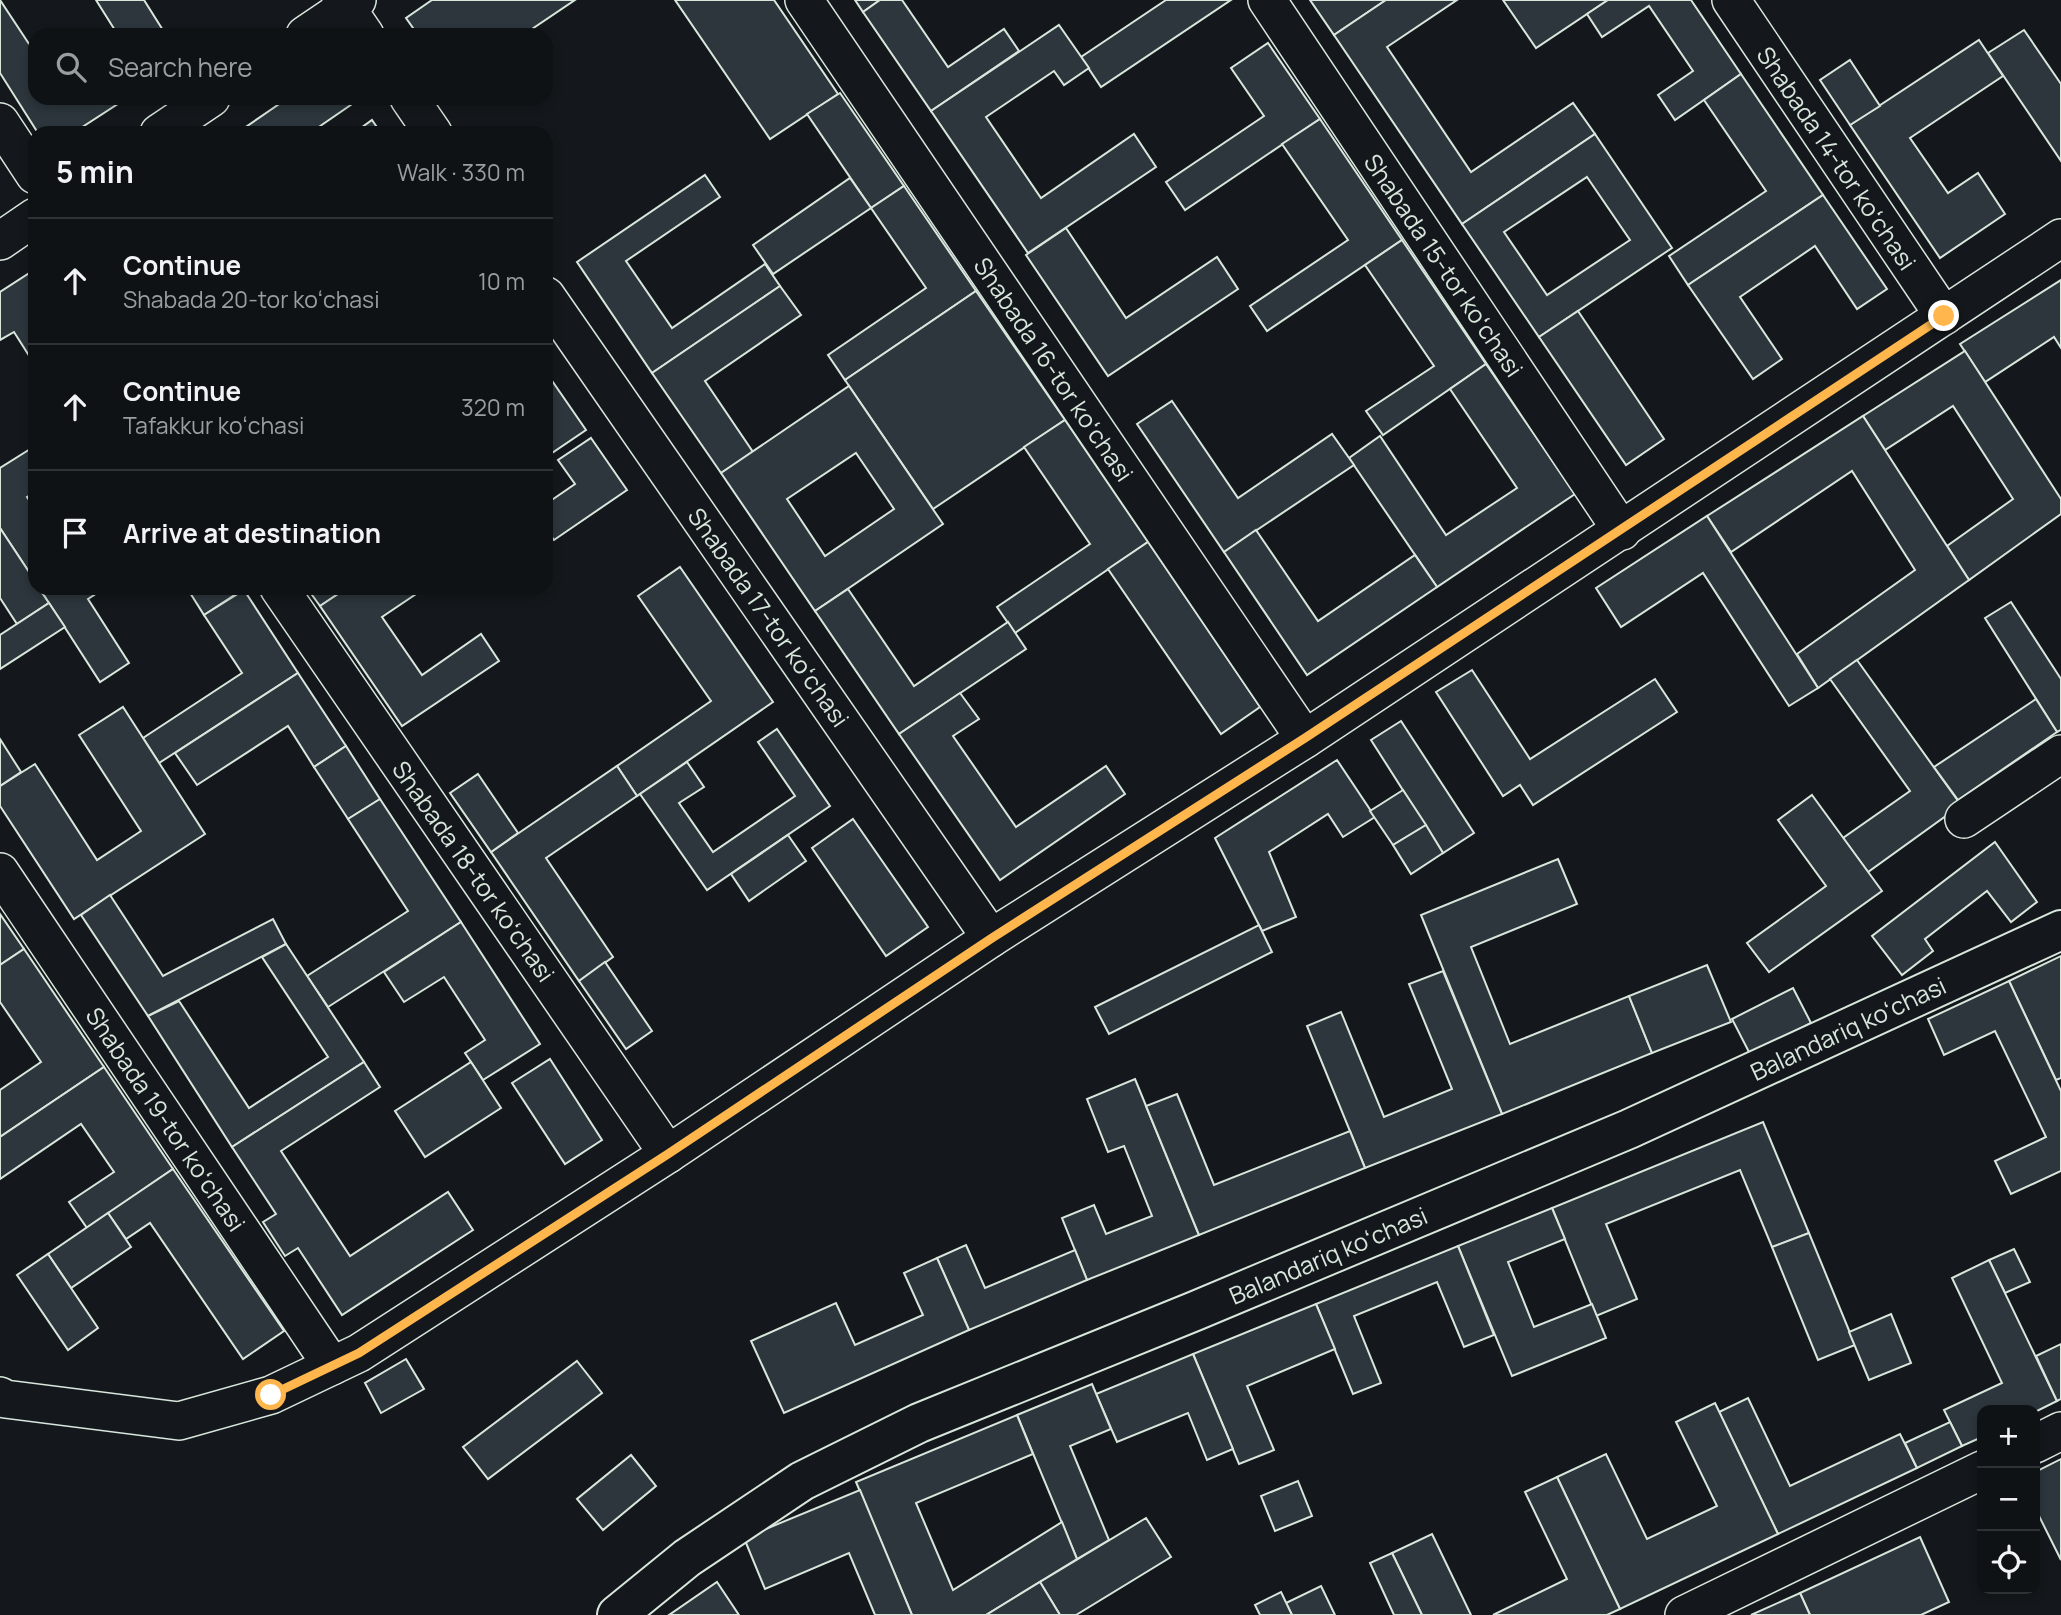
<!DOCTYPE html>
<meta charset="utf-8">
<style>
:root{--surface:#0f1215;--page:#1d2022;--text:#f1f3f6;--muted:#9b9ea0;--line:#2f3234}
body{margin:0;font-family:Manrope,sans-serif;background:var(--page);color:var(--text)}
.controls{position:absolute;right:21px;bottom:21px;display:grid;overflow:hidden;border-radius:14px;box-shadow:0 4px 10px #0003}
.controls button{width:63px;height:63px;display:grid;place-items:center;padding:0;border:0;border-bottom:2px solid var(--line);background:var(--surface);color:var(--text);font:35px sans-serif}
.stop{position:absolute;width:21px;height:21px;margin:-16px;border:5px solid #ffb74d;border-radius:50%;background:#fff}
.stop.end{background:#ffb74d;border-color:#fff;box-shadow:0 2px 7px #0008}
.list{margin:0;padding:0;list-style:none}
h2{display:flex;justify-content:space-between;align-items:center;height:91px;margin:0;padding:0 28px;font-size:30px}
h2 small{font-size:23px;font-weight:400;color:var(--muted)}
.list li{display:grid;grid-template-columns:46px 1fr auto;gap:21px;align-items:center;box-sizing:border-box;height:126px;padding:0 28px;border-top:2px solid var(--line)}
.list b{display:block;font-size:26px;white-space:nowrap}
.list p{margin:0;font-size:23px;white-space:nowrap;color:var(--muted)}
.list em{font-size:23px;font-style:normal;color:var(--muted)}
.icon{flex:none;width:38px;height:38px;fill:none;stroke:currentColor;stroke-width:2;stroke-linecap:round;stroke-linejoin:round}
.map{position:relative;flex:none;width:2061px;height:1615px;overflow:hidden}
.search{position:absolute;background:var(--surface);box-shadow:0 4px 10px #0003;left:28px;top:28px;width:525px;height:77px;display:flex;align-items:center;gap:18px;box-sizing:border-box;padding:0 24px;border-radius:21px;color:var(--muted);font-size:26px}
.panel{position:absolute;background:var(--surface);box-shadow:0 4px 10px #0003;left:28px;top:126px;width:525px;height:469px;border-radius:21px}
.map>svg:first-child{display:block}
</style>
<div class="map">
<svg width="2061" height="1615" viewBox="0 0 2061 1615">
<rect width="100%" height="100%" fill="#14181c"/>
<g fill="#2c363c" stroke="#d8e6dc" stroke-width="2" fill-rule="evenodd">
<polygon points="0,0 35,53 35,98 127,98 73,133 38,133 0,73"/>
<polygon points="96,0 144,0 166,35 118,35"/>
<polygon points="432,0 575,0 523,35 418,35 406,18"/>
<polygon points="675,0 774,0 838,94 770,139"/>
<polygon points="855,0 880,0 863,12"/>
<polygon points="880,0 902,0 948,67 1004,29 1019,51 931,111 863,12"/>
<polygon points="1166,0 1231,0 1101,87 1081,57"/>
<polygon points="1310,0 1386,0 1334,35"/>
<polygon points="1386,0 1457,0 1387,47 1471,172 1573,103 1595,134 1462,224 1334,35"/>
<polygon points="1503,0 1608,0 1536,48"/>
<polygon points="1608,0 1691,0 1741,74 1675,120 1658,95 1693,71 1649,6 1602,37 1587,14"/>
<polygon points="1059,25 1089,68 1064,85 1054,71 986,117 1041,198 1134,134 1156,167 1028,253 931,111"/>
<polygon points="2024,30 2061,84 2061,161 1988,53"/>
<polygon points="1979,40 2003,76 1910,138 1948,193 1978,173 2005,214 1940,258 1850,125"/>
<polygon points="1268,43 1320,119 1185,210 1166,182 1264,116 1231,68"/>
<polygon points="1850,60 1880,106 1850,125 1820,80"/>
<polygon points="1741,74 1823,195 1688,285 1669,256 1766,191 1704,100"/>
<polygon points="840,93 904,186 871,208 807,114"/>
<polygon points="288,98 357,98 358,100 310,133 237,133"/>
<polygon points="1320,119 1402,240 1267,331 1250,306 1348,240 1282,144"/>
<polygon points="372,120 381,133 354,133"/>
<path d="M1595,134L1672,248L1539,337L1462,224ZM1587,177L1630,240L1547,295L1504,232Z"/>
<polygon points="705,175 720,197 626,261 672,328 765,264 780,286 652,373 577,262"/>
<polygon points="850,178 871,208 773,274 753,245"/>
<polygon points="904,186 976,291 845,380 828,355 926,288 871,208"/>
<polygon points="1823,195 1887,289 1857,309 1815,246 1740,297 1782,359 1753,379 1688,285"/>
<polygon points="1066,228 1126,318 1217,257 1238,289 1108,376 1026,255"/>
<polygon points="1402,240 1486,364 1383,435 1366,411 1434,366 1365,265"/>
<polygon points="31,272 35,279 35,365 14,332 0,340 0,292"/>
<polygon points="2061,280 2061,348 2054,337 1985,382 1960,344"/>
<polygon points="780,286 801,315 705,381 753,452 721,473 652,373"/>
<polygon points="976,291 1065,420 933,509 845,380"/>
<polygon points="1578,311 1664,439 1626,465 1539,337"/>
<polygon points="1965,351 2061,499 2061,514 1969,580 1947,546 2013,499 1953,406 1885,450 1863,416"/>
<polygon points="1486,364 1575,494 1437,587 1349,458 1380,436 1446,535 1517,488 1450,389"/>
<polygon points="546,372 586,430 546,457"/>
<path d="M849,386L943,524L815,611L721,473ZM856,453L894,509L825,556L787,499Z"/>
<polygon points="1172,401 1238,498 1332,434 1354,465 1224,552 1137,424"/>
<polygon points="1863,416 1969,580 1818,688 1797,654 1915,570 1852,471 1731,552 1707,516"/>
<polygon points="1065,420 1148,542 1015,633 997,607 1090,544 1024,447"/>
<polygon points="591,438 627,490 554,540 546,529 546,504 575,484 558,460"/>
<polygon points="35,446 35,492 27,497 35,509 35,581 0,528 0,468"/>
<polygon points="1707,516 1818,688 1789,706 1703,573 1621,627 1596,588"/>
<polygon points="0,528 35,581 35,588 39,588 49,603 17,624 0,598"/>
<polygon points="1256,530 1318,621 1415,555 1437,587 1307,675 1224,552"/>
<polygon points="1148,542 1260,707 1221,734 1108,569"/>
<polygon points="680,567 773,702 637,796 617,766 711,701 638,596"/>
<polygon points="42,588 105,588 88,599 129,663 100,682 40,589"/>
<polygon points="187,588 237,588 239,592 204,615"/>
<polygon points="307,588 347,588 320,606"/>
<polygon points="347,588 425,588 382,617 422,675 481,634 499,661 402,726 320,606"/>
<polygon points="848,589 914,686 1008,622 1026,649 899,734 815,611"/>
<polygon points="244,590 298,673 159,763 143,738 242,673 204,615"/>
<polygon points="2011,602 2061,679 2061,730 2057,732 1985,618"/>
<polygon points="49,603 65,627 0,669 0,635"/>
<polygon points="1857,660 1961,805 1868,872 1843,838 1910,791 1830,679"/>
<polygon points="1472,670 1530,759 1655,679 1677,712 1533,805 1520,785 1503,796 1436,692"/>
<polygon points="298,673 346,746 314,767 288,726 197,785 175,753"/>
<polygon points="960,693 979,719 953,736 1016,827 1106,766 1125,794 1000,880 899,734"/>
<polygon points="2036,699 2057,732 1958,800 1934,767"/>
<polygon points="123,707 205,834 74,919 0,806 0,786 35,764 97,860 141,831 79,735"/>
<polygon points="1401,721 1474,833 1443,853 1371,740"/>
<polygon points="777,729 830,806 707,890 640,794 687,762 704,787 679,803 713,852 795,796 758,742"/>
<polygon points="0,739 21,772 0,786"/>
<polygon points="346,746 380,799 348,819 314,767"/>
<polygon points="1337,760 1375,817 1343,837 1328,814 1269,852 1296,917 1262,931 1215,838"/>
<polygon points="617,766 637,796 546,858 613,957 579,981 491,852"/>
<polygon points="478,774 518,833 491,852 450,793"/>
<polygon points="1403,790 1426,825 1393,845 1370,811"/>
<polygon points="1812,795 1882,891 1769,972 1747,943 1826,886 1778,820"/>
<polygon points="380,799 461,922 328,1007 307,976 408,911 348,819"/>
<polygon points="853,819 928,927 886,956 812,848"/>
<polygon points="1426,825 1443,853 1411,874 1393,845"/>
<polygon points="788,835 806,861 749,901 731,874"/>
<polygon points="1995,842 2037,902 2011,922 1987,891 1925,939 1933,951 1902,975 1872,936"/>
<polygon points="1558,859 1577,904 1471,947 1510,1044 1629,996 1652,1053 1502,1114 1421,915"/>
<polygon points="110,895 163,976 273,919 286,944 148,1016 81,915"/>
<polygon points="0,914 24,949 0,965"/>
<polygon points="461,922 540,1044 483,1080 465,1053 485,1040 444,977 404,1002 384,972"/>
<polygon points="1259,925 1272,952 1109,1034 1095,1007"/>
<polygon points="286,944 364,1062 232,1147 148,1016 179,1001 249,1108 328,1057 262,957"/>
<polygon points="24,949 104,1067 0,1137 0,1090 41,1062 0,1002 0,965"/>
<polygon points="2061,956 2061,1078 2056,1080 2009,981"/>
<polygon points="605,962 652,1031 626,1049 579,981"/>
<polygon points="1707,965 1731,1022 1652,1053 1629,996"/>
<polygon points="1443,971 1502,1114 1365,1168 1307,1026 1341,1012 1384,1117 1452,1089 1409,984"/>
<polygon points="2009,981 2061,1091 2061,1171 2011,1194 1995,1161 2046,1137 1995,1031 1944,1055 1928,1019"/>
<polygon points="1793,988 1811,1023 1750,1054 1732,1019"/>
<polygon points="550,1059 602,1140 565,1164 512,1083"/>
<polygon points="364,1062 380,1087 281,1151 350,1256 448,1192 473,1230 342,1315 298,1248 285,1256 263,1222 276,1214 232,1147"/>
<polygon points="471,1062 501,1108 425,1157 395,1111"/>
<polygon points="104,1067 173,1169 87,1228 69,1202 114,1172 81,1124 0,1179 0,1137"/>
<polygon points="1135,1079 1199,1235 1087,1280 1062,1218 1094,1205 1106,1234 1152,1216 1124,1146 1108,1152 1087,1099"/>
<polygon points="1177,1094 1214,1185 1350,1131 1365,1168 1199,1235 1146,1106"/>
<polygon points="1763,1122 1809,1233 1772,1247 1740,1170 1606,1224 1637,1299 1596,1316 1552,1208"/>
<polygon points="173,1169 284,1331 243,1359 150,1223 126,1239 108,1213"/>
<polygon points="1552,1208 1565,1239 1508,1262 1534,1327 1592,1304 1606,1338 1512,1376 1458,1246"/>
<polygon points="108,1213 131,1247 71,1288 48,1254"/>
<polygon points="1809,1233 1855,1345 1818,1360 1772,1247"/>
<polygon points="966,1245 985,1288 1075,1250 1087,1280 969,1330 937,1258"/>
<polygon points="1458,1246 1494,1335 1464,1347 1437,1282 1354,1316 1381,1383 1353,1394 1316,1304"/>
<polygon points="2014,1249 2030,1282 2005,1293 1989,1260"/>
<polygon points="48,1254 98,1328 68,1350 17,1275"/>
<polygon points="937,1258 969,1330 784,1413 751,1341 836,1303 855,1345 923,1315 904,1273"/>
<polygon points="1989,1260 2057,1401 2035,1412 1982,1410 1982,1437 1962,1446 1944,1410 2002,1383 1952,1278"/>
<polygon points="1316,1304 1335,1349 1247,1386 1274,1450 1239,1464 1193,1354"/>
<polygon points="1891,1314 1911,1363 1869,1380 1849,1332"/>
<polygon points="2061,1344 2061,1399 2057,1401 2036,1356"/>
<polygon points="1193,1354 1233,1449 1207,1460 1188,1413 1117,1442 1096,1394"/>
<polygon points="406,1359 424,1389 381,1413 365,1383"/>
<polygon points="577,1361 602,1393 488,1479 463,1447"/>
<polygon points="1092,1384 1111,1429 1070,1446 1109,1540 1077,1559 1017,1415"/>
<polygon points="1748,1398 1790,1486 1900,1434 1917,1468 1778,1534 1719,1412"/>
<polygon points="1715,1403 1778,1534 1620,1609 1557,1477 1606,1454 1647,1539 1717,1506 1676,1422"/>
<polygon points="1017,1415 1033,1454 916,1503 953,1590 1062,1522 1077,1559 986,1615 912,1615 856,1482"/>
<polygon points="1950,1422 1962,1446 1917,1468 1905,1443"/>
<polygon points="631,1455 656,1486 603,1530 577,1499"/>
<polygon points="2061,1459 2061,1560 2035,1508 2035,1472"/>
<polygon points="1557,1477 1620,1609 1607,1615 1493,1615 1567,1579 1525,1492"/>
<polygon points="1298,1481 1312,1516 1275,1531 1261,1496"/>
<polygon points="860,1490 912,1615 875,1615 849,1553 765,1589 744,1538"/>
<polygon points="1146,1518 1171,1557 1076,1615 1060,1615 1040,1582"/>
<polygon points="1432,1534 1471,1615 1422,1615 1392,1553"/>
<polygon points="1920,1537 1949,1602 1921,1615 1810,1615 1800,1593"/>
<polygon points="1392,1553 1422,1615 1394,1615 1370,1563"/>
<polygon points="717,1582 739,1615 669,1615"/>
<polygon points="1040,1582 1060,1615 986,1615"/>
<polygon points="1321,1586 1335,1615 1292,1615 1286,1603"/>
<polygon points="1281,1592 1292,1615 1260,1615 1255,1605"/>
<polygon points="1800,1593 1810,1615 1751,1615"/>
</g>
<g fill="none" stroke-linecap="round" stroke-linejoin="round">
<g stroke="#d8e6dc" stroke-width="40">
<g id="street">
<polyline points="341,0 365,35"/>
<polyline points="804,0 1305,739"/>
<polyline points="1267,0 1622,531"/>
<polyline points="1731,0 1944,316"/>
<polyline points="305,35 357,0"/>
<polyline points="409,98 433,133"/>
<polyline points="0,122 35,175"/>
<polyline points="159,133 211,98"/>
<polyline points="0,241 35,217"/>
<polyline points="546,296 991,938"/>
<polyline points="279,588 668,1154"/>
<polyline points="1964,819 2061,754"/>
<polyline points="0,872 332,1366"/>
<polyline points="0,1396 5,1399 179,1421 271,1395 359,1353 668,1154 991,938 1305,739 2061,238"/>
<polyline points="2035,1444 2061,1431"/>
<polyline points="1684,1615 1982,1470"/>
</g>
</g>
<g stroke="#d8e6dc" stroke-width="42">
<polyline id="secondary" points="617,1615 687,1558 802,1481 919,1423 1195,1311 1629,1129 2061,930"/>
</g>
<use href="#street" stroke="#14181c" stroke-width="37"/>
<use href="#secondary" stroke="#14181c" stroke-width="38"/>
</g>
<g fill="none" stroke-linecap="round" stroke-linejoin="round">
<polyline stroke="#ffb74d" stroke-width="9" points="271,1395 359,1353 668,1154 992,938 1305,738 1944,316"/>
</g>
<g text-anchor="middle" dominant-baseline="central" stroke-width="5" stroke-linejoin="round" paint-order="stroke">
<g font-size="24" fill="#d8e6dc" stroke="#14181c">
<text transform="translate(1837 158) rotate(56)">Shabada 14-tor koʻchasi</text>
<text transform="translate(1444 265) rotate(56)">Shabada 15-tor koʻchasi</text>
<text transform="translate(1054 369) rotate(56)">Shabada 16-tor koʻchasi</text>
<text transform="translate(769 617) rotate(55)">Shabada 17-tor koʻchasi</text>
<text transform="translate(474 871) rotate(55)">Shabada 18-tor koʻchasi</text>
<text transform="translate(1848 1028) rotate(-25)">Balandariq koʻchasi</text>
<text transform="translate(166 1119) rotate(56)">Shabada 19-tor koʻchasi</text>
<text transform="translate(1328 1255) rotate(-23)">Balandariq koʻchasi</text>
</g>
</g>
</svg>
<div class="controls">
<button>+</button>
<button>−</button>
<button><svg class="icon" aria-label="locate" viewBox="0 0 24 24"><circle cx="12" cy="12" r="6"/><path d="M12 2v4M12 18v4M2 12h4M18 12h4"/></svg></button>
</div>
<div class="stop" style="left:271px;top:1395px"></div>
<div class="stop end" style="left:1944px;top:316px"></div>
<div class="search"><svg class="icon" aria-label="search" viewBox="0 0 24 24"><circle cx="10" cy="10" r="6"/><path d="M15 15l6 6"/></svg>Search here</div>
<section class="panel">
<h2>5 min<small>Walk · 330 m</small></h2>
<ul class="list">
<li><svg class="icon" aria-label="ahead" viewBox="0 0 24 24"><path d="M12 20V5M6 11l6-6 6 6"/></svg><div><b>Continue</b><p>Shabada 20-tor koʻchasi</p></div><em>10 m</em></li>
<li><svg class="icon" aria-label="ahead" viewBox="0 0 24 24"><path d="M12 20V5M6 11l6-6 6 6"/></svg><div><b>Continue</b><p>Tafakkur koʻchasi</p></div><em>320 m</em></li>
<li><svg class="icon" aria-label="arrive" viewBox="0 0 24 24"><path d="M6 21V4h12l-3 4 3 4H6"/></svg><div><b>Arrive at destination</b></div></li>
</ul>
</section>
</div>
